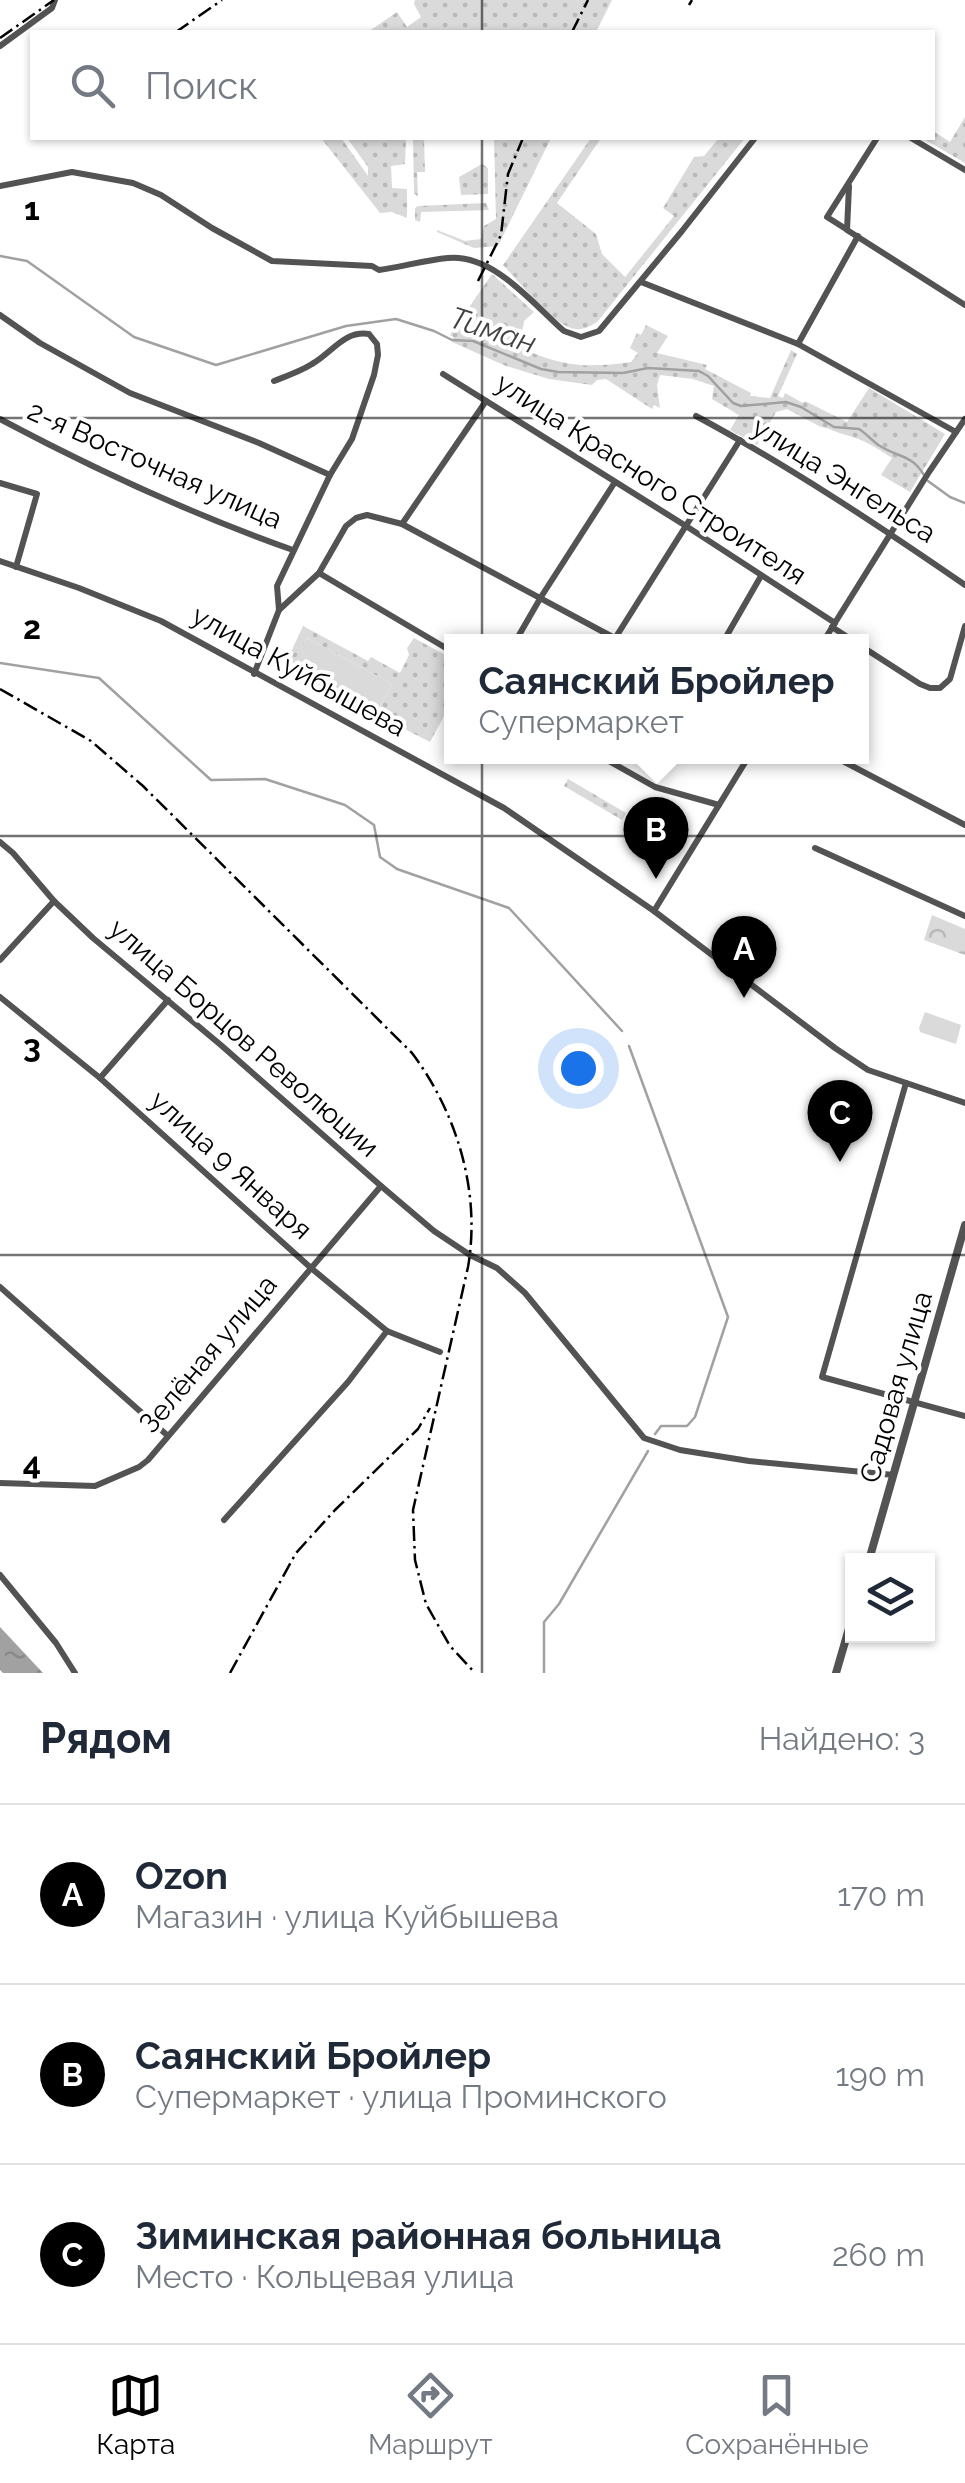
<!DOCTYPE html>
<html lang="ru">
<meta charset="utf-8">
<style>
:root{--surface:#fff;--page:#f2f2f3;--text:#1f2937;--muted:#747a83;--line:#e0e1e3;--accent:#000}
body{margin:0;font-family:Raleway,sans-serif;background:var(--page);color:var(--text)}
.controls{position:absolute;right:30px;bottom:30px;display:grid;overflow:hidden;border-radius:0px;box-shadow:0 2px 8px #0004}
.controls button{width:90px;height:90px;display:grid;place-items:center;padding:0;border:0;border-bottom:2px solid var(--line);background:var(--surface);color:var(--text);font:50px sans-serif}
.you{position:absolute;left:578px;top:1068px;width:35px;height:35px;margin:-25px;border:8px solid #fff;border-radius:50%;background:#1a73e8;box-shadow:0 0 0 15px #1a73e833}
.badge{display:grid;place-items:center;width:65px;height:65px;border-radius:50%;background:var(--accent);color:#fff;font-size:32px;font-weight:700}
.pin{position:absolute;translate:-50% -82px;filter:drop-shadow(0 2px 5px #0008)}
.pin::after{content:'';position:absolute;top:52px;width:35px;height:30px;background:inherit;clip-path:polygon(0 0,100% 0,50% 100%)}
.popup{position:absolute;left:444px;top:634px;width:425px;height:130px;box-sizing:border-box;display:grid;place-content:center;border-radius:0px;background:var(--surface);filter:drop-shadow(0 2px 8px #0005);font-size:32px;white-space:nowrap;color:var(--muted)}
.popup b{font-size:38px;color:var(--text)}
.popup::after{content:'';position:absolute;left:50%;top:100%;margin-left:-20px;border:20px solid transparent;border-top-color:var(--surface)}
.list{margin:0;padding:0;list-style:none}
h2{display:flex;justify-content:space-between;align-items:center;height:130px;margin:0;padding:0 40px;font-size:42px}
h2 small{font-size:32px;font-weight:400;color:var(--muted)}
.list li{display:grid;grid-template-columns:65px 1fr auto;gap:30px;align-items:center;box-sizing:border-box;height:180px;padding:0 40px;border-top:2px solid var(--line)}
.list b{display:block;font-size:38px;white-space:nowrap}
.list p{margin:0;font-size:32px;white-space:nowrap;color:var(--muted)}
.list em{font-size:32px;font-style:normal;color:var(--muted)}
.icon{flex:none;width:55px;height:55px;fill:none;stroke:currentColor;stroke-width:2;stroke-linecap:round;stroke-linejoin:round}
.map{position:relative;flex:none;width:965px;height:1673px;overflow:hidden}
.search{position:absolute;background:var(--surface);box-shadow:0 2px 8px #0004;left:30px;right:30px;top:30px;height:110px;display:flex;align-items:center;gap:25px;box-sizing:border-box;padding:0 35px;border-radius:0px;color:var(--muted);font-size:38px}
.sheet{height:670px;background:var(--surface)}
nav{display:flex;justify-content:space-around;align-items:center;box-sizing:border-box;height:140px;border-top:2px solid var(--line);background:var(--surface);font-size:28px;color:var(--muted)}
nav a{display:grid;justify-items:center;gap:5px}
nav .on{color:var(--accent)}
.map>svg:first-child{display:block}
</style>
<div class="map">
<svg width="965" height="1673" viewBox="0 0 965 1673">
<defs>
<pattern id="grass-dots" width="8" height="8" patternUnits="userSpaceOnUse" patternTransform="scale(2.5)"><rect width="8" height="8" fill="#dadada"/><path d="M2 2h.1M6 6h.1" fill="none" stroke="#b9b9b9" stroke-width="1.8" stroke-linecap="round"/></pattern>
<pattern id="forest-crowns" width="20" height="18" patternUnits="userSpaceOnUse" patternTransform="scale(2.5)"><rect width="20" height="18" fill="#dadada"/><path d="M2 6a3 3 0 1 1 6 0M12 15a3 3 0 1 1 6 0" fill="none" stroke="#b9b9b9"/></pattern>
<pattern id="water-ripples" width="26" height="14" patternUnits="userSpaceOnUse" patternTransform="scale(2.5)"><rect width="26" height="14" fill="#a1a1a1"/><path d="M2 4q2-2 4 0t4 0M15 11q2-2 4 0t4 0" fill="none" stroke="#898989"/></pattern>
</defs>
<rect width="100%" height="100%" fill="#fff"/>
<g fill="url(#grass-dots)" fill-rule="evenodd">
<polygon points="415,0 612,0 596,32 368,32 397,12 407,27 421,17 414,4"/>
<polygon points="965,117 965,163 922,138 932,138 933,131 950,142"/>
<polygon points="321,138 342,139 368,176 368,167 347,138 406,138 405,164 391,166 392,188 407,189 407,218 392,212 380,213"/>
<polygon points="413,138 424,138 425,172 417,172 418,197 414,193"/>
<polygon points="494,138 551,138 498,246 474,248 437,232 437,230 465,241 481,239 484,226 496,219"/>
<path d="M591,138H601L557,203L596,234L602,254L625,277L674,216L663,208L694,157L704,156L719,138H745L598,321C591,326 584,330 575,329C555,327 518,280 503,265Z"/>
<polygon points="482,164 488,168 488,194 461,195 459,177"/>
<polygon points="486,203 489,210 421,212 420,222 415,220 415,208 418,206"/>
<path d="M492,274L534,312L524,321L521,337L529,343L525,350C565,367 589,368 631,362L638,353L630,348L637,333L641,335L646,325L668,336L657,353L707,365L705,369L751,393L750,396L770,398L791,350L797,354L778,396L783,398L785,393L803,403L805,401L847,422L869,388L945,434L910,492L881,475L892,458C875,447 865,440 846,435C836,433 831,428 821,427L787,409L776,412L757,445L730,430L739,415L712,399L714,386L693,379L660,375L657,385L660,408L654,405L652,409L606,379L597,380L592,385L549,379L506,366L452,342L454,338L450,335Z"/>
<path d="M303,626L368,661L371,657L400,673L409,655L407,648L414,638L451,658V703L430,742L284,667ZM307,638L392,684L377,712L292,666Z"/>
<polygon points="568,779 626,813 622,820 564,786"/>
</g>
<polygon fill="url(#forest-crowns)" points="932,915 965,929 965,955 924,940"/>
<g fill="#dadada">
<polygon points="307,638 392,684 377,712 291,666"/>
<polygon points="925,1012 961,1025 956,1044 920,1032 919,1028"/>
</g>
<polygon fill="url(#water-ripples)" points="0,1627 43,1673 3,1673 0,1670"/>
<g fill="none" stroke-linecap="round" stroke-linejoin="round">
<g stroke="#a1a1a1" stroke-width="2.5">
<path d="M0,256L27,261L134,337L216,365L346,326L396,319L434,331L452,340L473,341L541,369L558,372L623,373L648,368L699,371L708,376L733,403L741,406L786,402L801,407L834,427L859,429C867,434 872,441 880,446C899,458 911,454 924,475"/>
<polyline points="928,481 950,497 965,503"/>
<polyline points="0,663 99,678 211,780 265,779 345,805 374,825 380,857 397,869 509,908 622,1031"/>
<polyline points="629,1046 728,1317 695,1417 687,1426 661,1426 655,1434"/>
<polyline points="544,1673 544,1622 559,1604 648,1451"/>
</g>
<g stroke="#535353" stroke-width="6">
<polyline points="0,46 52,8 55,0"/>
<polyline points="911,138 965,170"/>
<path d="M0,186L72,172L133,183L161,195L212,228L272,261L372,266L379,270C402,267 425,260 448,258C494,254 532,303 564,331L581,337L599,331L682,231L755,138"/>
<polyline points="849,186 847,230 965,305"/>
<polyline points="846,229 827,217 877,138"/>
<polyline points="641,282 798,344 956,432"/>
<polyline points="0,315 40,343 130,393 259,443 330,475"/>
<polyline points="798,344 858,236"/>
<polyline points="443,374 686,526 835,623"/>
<path d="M696,416C789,466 878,525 965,585"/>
<path d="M0,419C92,468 194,515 293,550"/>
<polyline points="0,483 37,494 16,567"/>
<polyline points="402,524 486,401"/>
<polyline points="0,561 79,588 161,621 504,808 654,911 835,1048 868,1070 965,1103"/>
<polyline points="319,573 451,651"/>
<polyline points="279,610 319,573 346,526 356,518 367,515 402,524 622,642"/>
<polyline points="832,627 855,642"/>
<polyline points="614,640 740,440"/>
<polyline points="515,642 541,597 615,482"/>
<polyline points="723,642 761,576"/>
<polyline points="823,642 929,472 965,419"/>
<polyline points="861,646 920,684 930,688 940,688 950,679 965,626"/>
<path d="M254,674L279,610L277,586L330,475L352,439L374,375L378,355L377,344L369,334C344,330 332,353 312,364C301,371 287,376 274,381"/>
<polyline points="600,756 655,787 719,805"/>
<polyline points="833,756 965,825"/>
<polyline points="0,842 13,853 54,901 93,938 222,1046 381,1186 434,1231 470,1255 497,1268 525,1293 644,1438 680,1450 749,1461 894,1475"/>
<polyline points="815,848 965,916"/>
<polyline points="654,911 749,756"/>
<polyline points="0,960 54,901"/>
<polyline points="0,997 100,1078 311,1268 387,1331 440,1352"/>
<polyline points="100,1078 168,1000"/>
<polyline points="906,1083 822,1377 965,1416"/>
<polyline points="0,1287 168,1436"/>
<polyline points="0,1483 95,1486 139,1467 148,1460 381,1186"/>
<polyline points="224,1520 348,1382 387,1331"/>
<polyline points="0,1575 56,1643 75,1673"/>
</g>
<g stroke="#535353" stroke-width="8">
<polyline points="869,1560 965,1225"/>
<polyline points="836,1673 852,1618"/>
</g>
<g stroke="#000" stroke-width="2.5" stroke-dasharray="15 5 2.5 5" stroke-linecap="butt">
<polyline points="689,5 692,0"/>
<polyline points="176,32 222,0"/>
<polyline points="572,32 588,0"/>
<polyline points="0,38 54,0"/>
<polyline points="478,281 501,235 508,174 523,138"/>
<path d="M0,689L91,741L143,786L412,1053C457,1113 481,1192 468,1267L413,1510L415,1560L426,1604L450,1646L475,1673"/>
<polyline points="230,1673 296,1553 335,1510 418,1429 430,1408"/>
</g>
</g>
<path fill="none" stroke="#000" stroke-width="2.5" stroke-opacity="0.55" d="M482,0V32M482,138V1673M0,418H965M0,836H965M0,1255H965"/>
<g text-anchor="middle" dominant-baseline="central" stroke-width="8" stroke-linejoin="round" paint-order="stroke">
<g font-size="28" fill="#000" stroke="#fff">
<text transform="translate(155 465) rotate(24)">2-я Восточная улица</text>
<text transform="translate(651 479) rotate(33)">улица Красного Строителя</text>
<text transform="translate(844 480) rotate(32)">улица Энгельса</text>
<text transform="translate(299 671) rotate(29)">улица Куйбышева</text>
<text transform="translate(244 1038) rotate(41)">улица Борцов Революции</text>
<text transform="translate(231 1165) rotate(42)">улица 9 Января</text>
<text transform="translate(208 1354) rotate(-50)">Зелёная улица</text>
<text transform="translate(896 1387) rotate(-74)">Садовая улица</text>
</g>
<g font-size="30" font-style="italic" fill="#424242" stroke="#fff">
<text transform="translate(493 330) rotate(18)">Тиман</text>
</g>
</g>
<g font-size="32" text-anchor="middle" font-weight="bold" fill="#000" stroke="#fff" stroke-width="8" stroke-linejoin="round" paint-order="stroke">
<text x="32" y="220">1</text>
<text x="32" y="639">2</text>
<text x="32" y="1057">3</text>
<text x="32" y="1475">4</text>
</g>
</svg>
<div class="controls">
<button><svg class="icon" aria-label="layers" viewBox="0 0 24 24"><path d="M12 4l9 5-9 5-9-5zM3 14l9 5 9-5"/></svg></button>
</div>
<div class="you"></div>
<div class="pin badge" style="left:744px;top:998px">A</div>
<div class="pin badge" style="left:656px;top:879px">B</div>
<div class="popup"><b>Саянский Бройлер</b>Супермаркет</div>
<div class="pin badge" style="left:840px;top:1162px">C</div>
<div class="search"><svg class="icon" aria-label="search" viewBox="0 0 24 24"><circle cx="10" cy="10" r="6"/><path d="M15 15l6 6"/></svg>Поиск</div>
</div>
<section class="sheet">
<h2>Рядом<small>Найдено: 3</small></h2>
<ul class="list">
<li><span class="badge">A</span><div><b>Ozon</b><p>Магазин · улица Куйбышева</p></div><em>170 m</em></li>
<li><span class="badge">B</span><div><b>Саянский Бройлер</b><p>Супермаркет · улица Проминского</p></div><em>190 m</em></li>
<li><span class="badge">C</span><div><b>Зиминская районная больница</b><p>Место · Кольцевая улица</p></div><em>260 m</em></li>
</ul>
</section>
<nav>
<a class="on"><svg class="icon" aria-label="map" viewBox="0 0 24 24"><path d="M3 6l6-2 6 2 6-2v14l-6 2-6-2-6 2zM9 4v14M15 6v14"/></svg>Карта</a>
<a><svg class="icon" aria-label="directions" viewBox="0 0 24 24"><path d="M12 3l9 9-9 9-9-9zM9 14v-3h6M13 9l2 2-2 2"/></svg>Маршрут</a>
<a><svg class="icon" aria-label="saved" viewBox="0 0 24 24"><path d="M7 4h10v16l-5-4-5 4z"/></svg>Сохранённые</a>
</nav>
